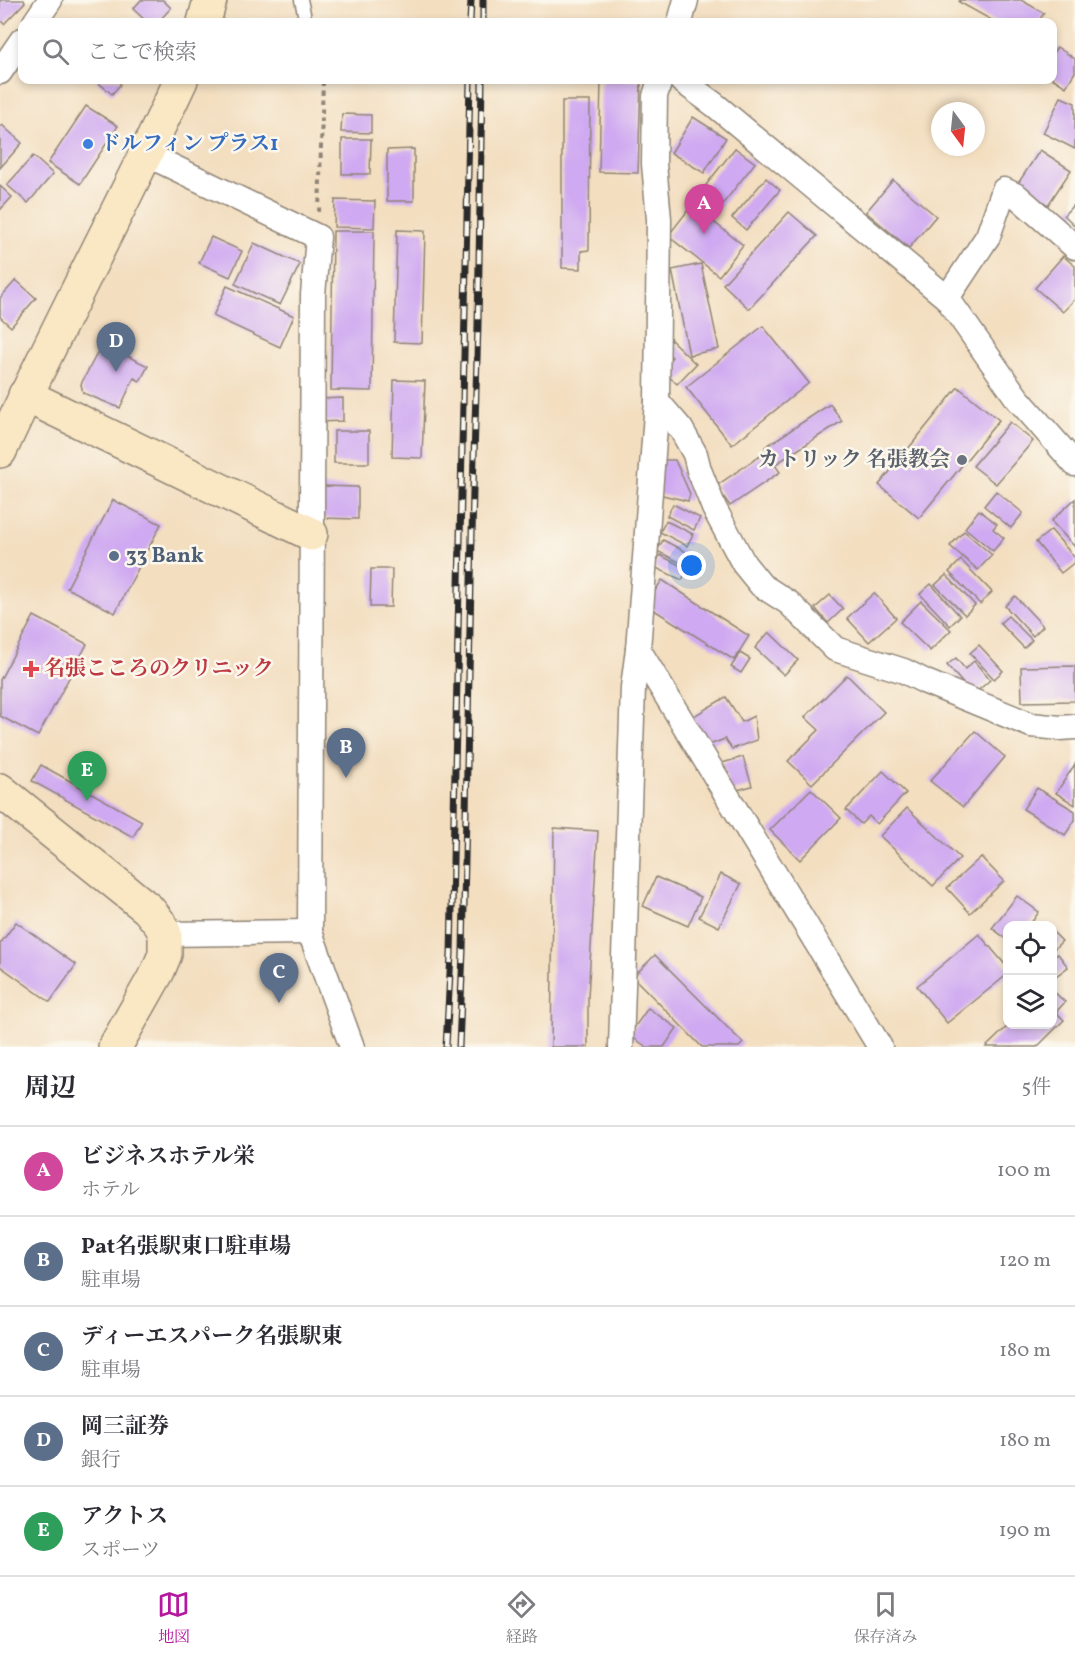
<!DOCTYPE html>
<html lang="ja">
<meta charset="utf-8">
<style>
:root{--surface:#fff;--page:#f2f2f3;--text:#2b2b33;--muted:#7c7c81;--line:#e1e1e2;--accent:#b5179e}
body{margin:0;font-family:Vollkorn,"Noto Serif JP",serif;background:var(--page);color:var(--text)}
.controls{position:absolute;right:18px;bottom:18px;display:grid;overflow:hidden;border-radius:12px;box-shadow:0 3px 9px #0003}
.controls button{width:54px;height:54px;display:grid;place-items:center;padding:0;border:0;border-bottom:2px solid var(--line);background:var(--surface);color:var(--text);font:30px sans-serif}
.compass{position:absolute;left:931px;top:102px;width:54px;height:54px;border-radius:50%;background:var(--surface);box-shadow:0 3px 9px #0003;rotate:165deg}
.you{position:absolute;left:692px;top:566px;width:21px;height:21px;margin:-15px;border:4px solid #fff;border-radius:50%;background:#1a73e8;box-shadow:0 0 0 9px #1a73e833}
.badge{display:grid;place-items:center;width:39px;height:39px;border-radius:50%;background:var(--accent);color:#fff;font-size:20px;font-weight:700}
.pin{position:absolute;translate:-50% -50px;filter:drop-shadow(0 2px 3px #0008)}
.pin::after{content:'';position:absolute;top:32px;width:21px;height:18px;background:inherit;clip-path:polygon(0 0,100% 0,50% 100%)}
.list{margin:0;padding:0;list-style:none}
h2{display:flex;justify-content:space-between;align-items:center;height:78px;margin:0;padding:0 24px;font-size:26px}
h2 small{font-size:20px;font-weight:400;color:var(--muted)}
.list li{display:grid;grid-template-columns:39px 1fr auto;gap:18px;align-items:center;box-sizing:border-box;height:90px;padding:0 24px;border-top:2px solid var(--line)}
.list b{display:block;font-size:22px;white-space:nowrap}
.list p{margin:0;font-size:20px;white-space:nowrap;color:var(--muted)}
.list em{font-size:20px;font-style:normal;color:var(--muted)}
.icon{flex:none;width:33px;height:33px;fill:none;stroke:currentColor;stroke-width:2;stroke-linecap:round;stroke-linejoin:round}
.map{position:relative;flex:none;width:1075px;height:1047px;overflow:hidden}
.search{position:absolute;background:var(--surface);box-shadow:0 3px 9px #0003;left:18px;right:18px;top:18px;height:66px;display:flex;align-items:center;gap:15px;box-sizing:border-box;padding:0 21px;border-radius:12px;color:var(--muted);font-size:22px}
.sheet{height:528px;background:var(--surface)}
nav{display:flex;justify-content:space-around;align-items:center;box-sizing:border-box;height:84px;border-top:2px solid var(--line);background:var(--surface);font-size:16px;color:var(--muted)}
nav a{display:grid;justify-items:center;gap:3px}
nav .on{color:var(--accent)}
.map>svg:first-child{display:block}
</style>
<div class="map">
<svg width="1075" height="1047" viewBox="0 0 1075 1047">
<rect width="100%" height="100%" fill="#fbf7ec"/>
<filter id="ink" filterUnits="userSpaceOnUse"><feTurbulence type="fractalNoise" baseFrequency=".0167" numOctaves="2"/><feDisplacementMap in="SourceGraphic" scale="12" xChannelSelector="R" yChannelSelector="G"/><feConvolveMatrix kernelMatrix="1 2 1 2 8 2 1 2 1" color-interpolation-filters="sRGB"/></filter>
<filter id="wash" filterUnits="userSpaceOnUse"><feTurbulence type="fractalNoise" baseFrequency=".008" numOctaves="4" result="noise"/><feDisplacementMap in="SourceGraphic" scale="24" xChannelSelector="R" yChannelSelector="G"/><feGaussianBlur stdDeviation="1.35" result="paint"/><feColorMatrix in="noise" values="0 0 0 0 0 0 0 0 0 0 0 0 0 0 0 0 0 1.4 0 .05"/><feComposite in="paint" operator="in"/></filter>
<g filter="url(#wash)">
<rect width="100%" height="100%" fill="#f3dec0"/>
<g id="blocks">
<g fill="#cfa9f1">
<polygon points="0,0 24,0 25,2 4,24 0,20"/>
<polygon points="141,0 163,0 171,8 158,22 147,22 133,9"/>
<polygon points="960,0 1021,0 1044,13 1038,22 995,22 959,2"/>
<polygon points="1057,47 1075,59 1075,72 1066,87 1052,78 1052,54"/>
<polygon points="95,80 120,80 120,85 112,94"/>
<polygon points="601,80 641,80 638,173 599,172"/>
<polygon points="1061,97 1075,103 1075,149 1043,133"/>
<polygon points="562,101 590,101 589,250 581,251 581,269 562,268"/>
<polygon points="86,106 118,126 80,184 48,163"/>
<polygon points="342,114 371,115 371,133 341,132"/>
<polygon points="693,117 726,138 704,173 671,153"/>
<polygon points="2,125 22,143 0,168 0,127"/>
<polygon points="342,139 371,139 370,174 342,174"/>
<polygon points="735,148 755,163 718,210 699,194"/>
<polygon points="414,149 414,201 387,201 387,150"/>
<polygon points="1040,150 1071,170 1048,205 1017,185"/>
<polygon points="33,156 53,174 28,203 7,185"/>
<polygon points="766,178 780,190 746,230 732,218"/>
<polygon points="893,180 936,216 909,248 866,212"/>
<polygon points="0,186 12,197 0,210"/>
<polygon points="335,200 375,201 374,228 334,227"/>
<polygon points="1075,203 1075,226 1064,215"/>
<polygon points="692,205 743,245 719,276 668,236"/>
<polygon points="789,212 817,236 749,309 723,284"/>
<polygon points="397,230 425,231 422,343 394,342"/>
<polygon points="333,231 374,231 372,391 331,390"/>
<polygon points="211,237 242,251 230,277 199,263"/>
<polygon points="254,243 300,264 280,305 235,284"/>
<polygon points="1063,256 1075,266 1075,299 1063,312 1035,288"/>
<polygon points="701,264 719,349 689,355 672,270"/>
<polygon points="16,280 36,298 11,327 0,317 0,298"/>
<polygon points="227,286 294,316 280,347 213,316"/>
<polygon points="763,326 809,383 732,445 686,387"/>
<polygon points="668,337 696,364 677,384 661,369 672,357 659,345"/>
<polygon points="102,344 148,366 140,381 134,378 120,408 83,393 81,384"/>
<polygon points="394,380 425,381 422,458 392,457"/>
<polygon points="958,387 999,420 919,518 879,485"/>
<polygon points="343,398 343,421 319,422 318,399"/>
<polygon points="830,404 842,421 776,464 765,447"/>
<polygon points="1010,422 1033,441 996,484 973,466"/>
<rect x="334" y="431" width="35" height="32"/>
<polygon points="766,452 780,472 730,506 716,486"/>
<polygon points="657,460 675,460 690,494 688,501 658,494"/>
<polygon points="320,486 358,487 358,519 319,518"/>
<polygon points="996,491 1023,513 1011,528 984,506"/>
<polygon points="1075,499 1075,547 1051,521"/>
<polygon points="113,500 161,524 115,613 67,588"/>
<polygon points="673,504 700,518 694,530 667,516"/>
<polygon points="979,510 997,524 993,529 1004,538 993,551 965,528"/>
<polygon points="666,521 693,534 687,546 660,532"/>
<polygon points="1051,530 1075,558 1075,562 1061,573 1036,542"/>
<polygon points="964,531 992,555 978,570 950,546"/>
<polygon points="663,540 690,554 685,565 657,551"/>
<polygon points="660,555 687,569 682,580 654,567"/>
<polygon points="961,560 992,592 980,604 949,572"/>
<polygon points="371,569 392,569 391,607 370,607"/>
<polygon points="946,575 975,605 965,615 935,585"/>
<polygon points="662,580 749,636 734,660 646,605"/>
<polygon points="931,584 960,616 950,626 920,594"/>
<polygon points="874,593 896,618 869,642 847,618"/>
<polygon points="830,595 843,609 828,623 815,608"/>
<polygon points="1015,596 1043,626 1033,636 1005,606"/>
<polygon points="921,601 951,630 930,651 900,622"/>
<polygon points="34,616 87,644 38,736 0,716 0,680"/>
<polygon points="1008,616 1032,640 1024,648 1000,623"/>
<polygon points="769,632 798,660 784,675 755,648"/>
<polygon points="979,645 1003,671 994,679 970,653"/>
<polygon points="740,653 750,659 741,673 731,667"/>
<polygon points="956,658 965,669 974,661 990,680 973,695 947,665"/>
<polygon points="1075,666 1075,701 1022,702 1021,667"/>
<polygon points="847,675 884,712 812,784 788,761 819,730 805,717"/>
<polygon points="726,697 742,722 754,716 757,740 732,749 725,739 709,745 692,717"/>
<polygon points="975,731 1005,757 963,807 930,781"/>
<polygon points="743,757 752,786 730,792 722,763"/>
<polygon points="1075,764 1075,805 1056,793"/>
<polygon points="41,765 142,821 133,837 32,781"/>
<polygon points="883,771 906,793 877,824 869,816 861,824 846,810"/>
<polygon points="1037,788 1075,811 1075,820 1065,835 1023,809"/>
<polygon points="811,789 841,818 800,860 770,830"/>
<polygon points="907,808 960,858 933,886 880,836"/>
<polygon points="554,828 598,831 588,997 588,1047 551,1047"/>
<polygon points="981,857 1004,881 970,913 947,888"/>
<polygon points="721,874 741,884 719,927 699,917"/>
<polygon points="656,877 701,897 688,926 643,906"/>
<polygon points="1017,896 1039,912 1029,926 1008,926 1008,940 992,928"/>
<polygon points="16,922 76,965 50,1002 0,966 0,944"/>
<polygon points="1052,931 1062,941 1052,951"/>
<polygon points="979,934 1008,968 1008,974 947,1023 917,986"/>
<polygon points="1058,954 1068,967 1052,979 1052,958"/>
<polygon points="655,955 743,1043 739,1047 702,1047 633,977"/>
<polygon points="1052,990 1065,1002 1056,1012 1064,1020 1037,1047 986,1047 1010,1024 1052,1024"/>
<polygon points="648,1008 677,1028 664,1047 647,1047 629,1035"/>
</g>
</g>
</g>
<g filter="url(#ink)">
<use href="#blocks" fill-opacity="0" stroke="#8f8476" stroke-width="1.5"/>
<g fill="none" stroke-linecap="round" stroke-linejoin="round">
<g stroke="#8f8476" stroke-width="15">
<polyline id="lane" points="301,0 306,22"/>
</g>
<g stroke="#8f8476" stroke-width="27">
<g id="street">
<polyline points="35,22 50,0"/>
<polyline points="680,22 686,0"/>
<polyline points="0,72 22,40"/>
<polyline points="681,80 715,105 947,298 1017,398 1075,464"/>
<polyline points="146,154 318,237 313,295 310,932 352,1047"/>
<polyline points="947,298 988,236 1004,190 1017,196 1075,247"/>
<polyline points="657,401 681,429 695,454 699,470 714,508 744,564 761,585 789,603 835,649 904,671 926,682 1031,725 1060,728 1075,727"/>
<polyline points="638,649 880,1047"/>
<polyline points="165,934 310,932"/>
<polyline points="621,1047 633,687 638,649 657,401 659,219 654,164 655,96 660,80"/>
</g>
</g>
<g stroke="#8f8476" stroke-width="36">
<g id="secondary">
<polyline points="204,22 210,0"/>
<polyline points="25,395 311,534"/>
<path d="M0,451C57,326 123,205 181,80"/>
<polyline points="0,790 148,909 161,925 165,934 165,954 158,971 115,1047"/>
</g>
</g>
<polyline stroke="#8f8476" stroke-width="4" stroke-dasharray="4.5 4.5" stroke-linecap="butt" points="319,212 323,80"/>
<use href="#lane" stroke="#fff" stroke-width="12"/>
<use href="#street" stroke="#fff" stroke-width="24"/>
<use href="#secondary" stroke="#fae7c3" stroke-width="33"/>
<g stroke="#2b2b2b" stroke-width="7">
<g id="rail">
<polyline points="470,22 471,0"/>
<polyline points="483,22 483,0"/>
<polyline points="446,1047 451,954 470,80"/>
<polyline points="459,1047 463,951 473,490 478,325 482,80"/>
</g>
</g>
<use href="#rail" stroke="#fbf7ec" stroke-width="4.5" stroke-dasharray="14" stroke-linecap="butt"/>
</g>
</g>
<circle fill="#3f7fe0" stroke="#fbf7ec" stroke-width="2" cx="88" cy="144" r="6"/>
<circle fill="#6b7280" stroke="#fbf7ec" stroke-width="2" cx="962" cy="460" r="6"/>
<circle fill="#5c6f8a" stroke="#fbf7ec" stroke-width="2" cx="114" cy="556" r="6"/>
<path fill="#e0444e" stroke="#fbf7ec" stroke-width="2" d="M28 660h6v6h6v6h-6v6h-6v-6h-6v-6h6z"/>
<g text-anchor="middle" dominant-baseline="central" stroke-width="5" stroke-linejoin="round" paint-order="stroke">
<g font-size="21" font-weight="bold" fill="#366cbe" stroke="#fbf7ec" text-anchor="start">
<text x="100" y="144">ドルフィン プラス1</text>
</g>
<g font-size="21" font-weight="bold" fill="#5b616d" stroke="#fbf7ec" text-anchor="end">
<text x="950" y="460">カトリック 名張教会</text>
</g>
<g font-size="21" font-weight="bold" fill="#4e5e75" stroke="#fbf7ec" text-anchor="start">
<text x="126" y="556">33 Bank</text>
</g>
<g font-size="21" font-weight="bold" fill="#be3a42" stroke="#fbf7ec" text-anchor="start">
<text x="44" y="669">名張こころのクリニック</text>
</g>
</g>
</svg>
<div class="controls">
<button><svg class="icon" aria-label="locate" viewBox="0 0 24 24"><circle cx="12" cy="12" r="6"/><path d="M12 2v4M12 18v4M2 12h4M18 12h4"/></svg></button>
<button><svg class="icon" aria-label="layers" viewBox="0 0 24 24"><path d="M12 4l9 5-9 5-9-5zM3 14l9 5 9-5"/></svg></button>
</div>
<svg class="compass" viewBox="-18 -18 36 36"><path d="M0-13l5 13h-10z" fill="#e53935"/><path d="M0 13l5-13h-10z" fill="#7c7c81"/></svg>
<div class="you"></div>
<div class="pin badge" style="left:704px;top:234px;background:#d1479c">A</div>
<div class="pin badge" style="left:346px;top:778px;background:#5c6f8a">B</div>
<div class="pin badge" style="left:279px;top:1003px;background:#5c6f8a">C</div>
<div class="pin badge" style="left:116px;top:372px;background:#5c6f8a">D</div>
<div class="pin badge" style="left:87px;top:801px;background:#2e9e5b">E</div>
<div class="search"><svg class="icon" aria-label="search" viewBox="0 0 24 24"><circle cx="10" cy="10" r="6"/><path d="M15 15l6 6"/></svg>ここで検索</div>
</div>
<section class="sheet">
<h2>周辺<small>5件</small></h2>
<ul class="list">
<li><span class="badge" style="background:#d1479c">A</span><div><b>ビジネスホテル栄</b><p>ホテル</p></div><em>100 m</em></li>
<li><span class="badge" style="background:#5c6f8a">B</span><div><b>Pat名張駅東口駐車場</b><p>駐車場</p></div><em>120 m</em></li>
<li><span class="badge" style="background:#5c6f8a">C</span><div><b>ディーエスパーク名張駅東</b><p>駐車場</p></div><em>180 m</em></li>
<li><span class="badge" style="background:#5c6f8a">D</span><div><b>岡三証券</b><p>銀行</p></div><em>180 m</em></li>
<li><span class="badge" style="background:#2e9e5b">E</span><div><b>アクトス</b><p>スポーツ</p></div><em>190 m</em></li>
</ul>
</section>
<nav>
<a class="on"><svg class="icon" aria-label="map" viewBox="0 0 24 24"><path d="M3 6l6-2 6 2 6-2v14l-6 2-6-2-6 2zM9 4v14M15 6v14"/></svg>地図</a>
<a><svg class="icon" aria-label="directions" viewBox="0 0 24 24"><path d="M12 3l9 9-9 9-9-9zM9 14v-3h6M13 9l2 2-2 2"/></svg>経路</a>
<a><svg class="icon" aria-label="saved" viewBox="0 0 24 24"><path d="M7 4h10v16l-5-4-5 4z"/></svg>保存済み</a>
</nav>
